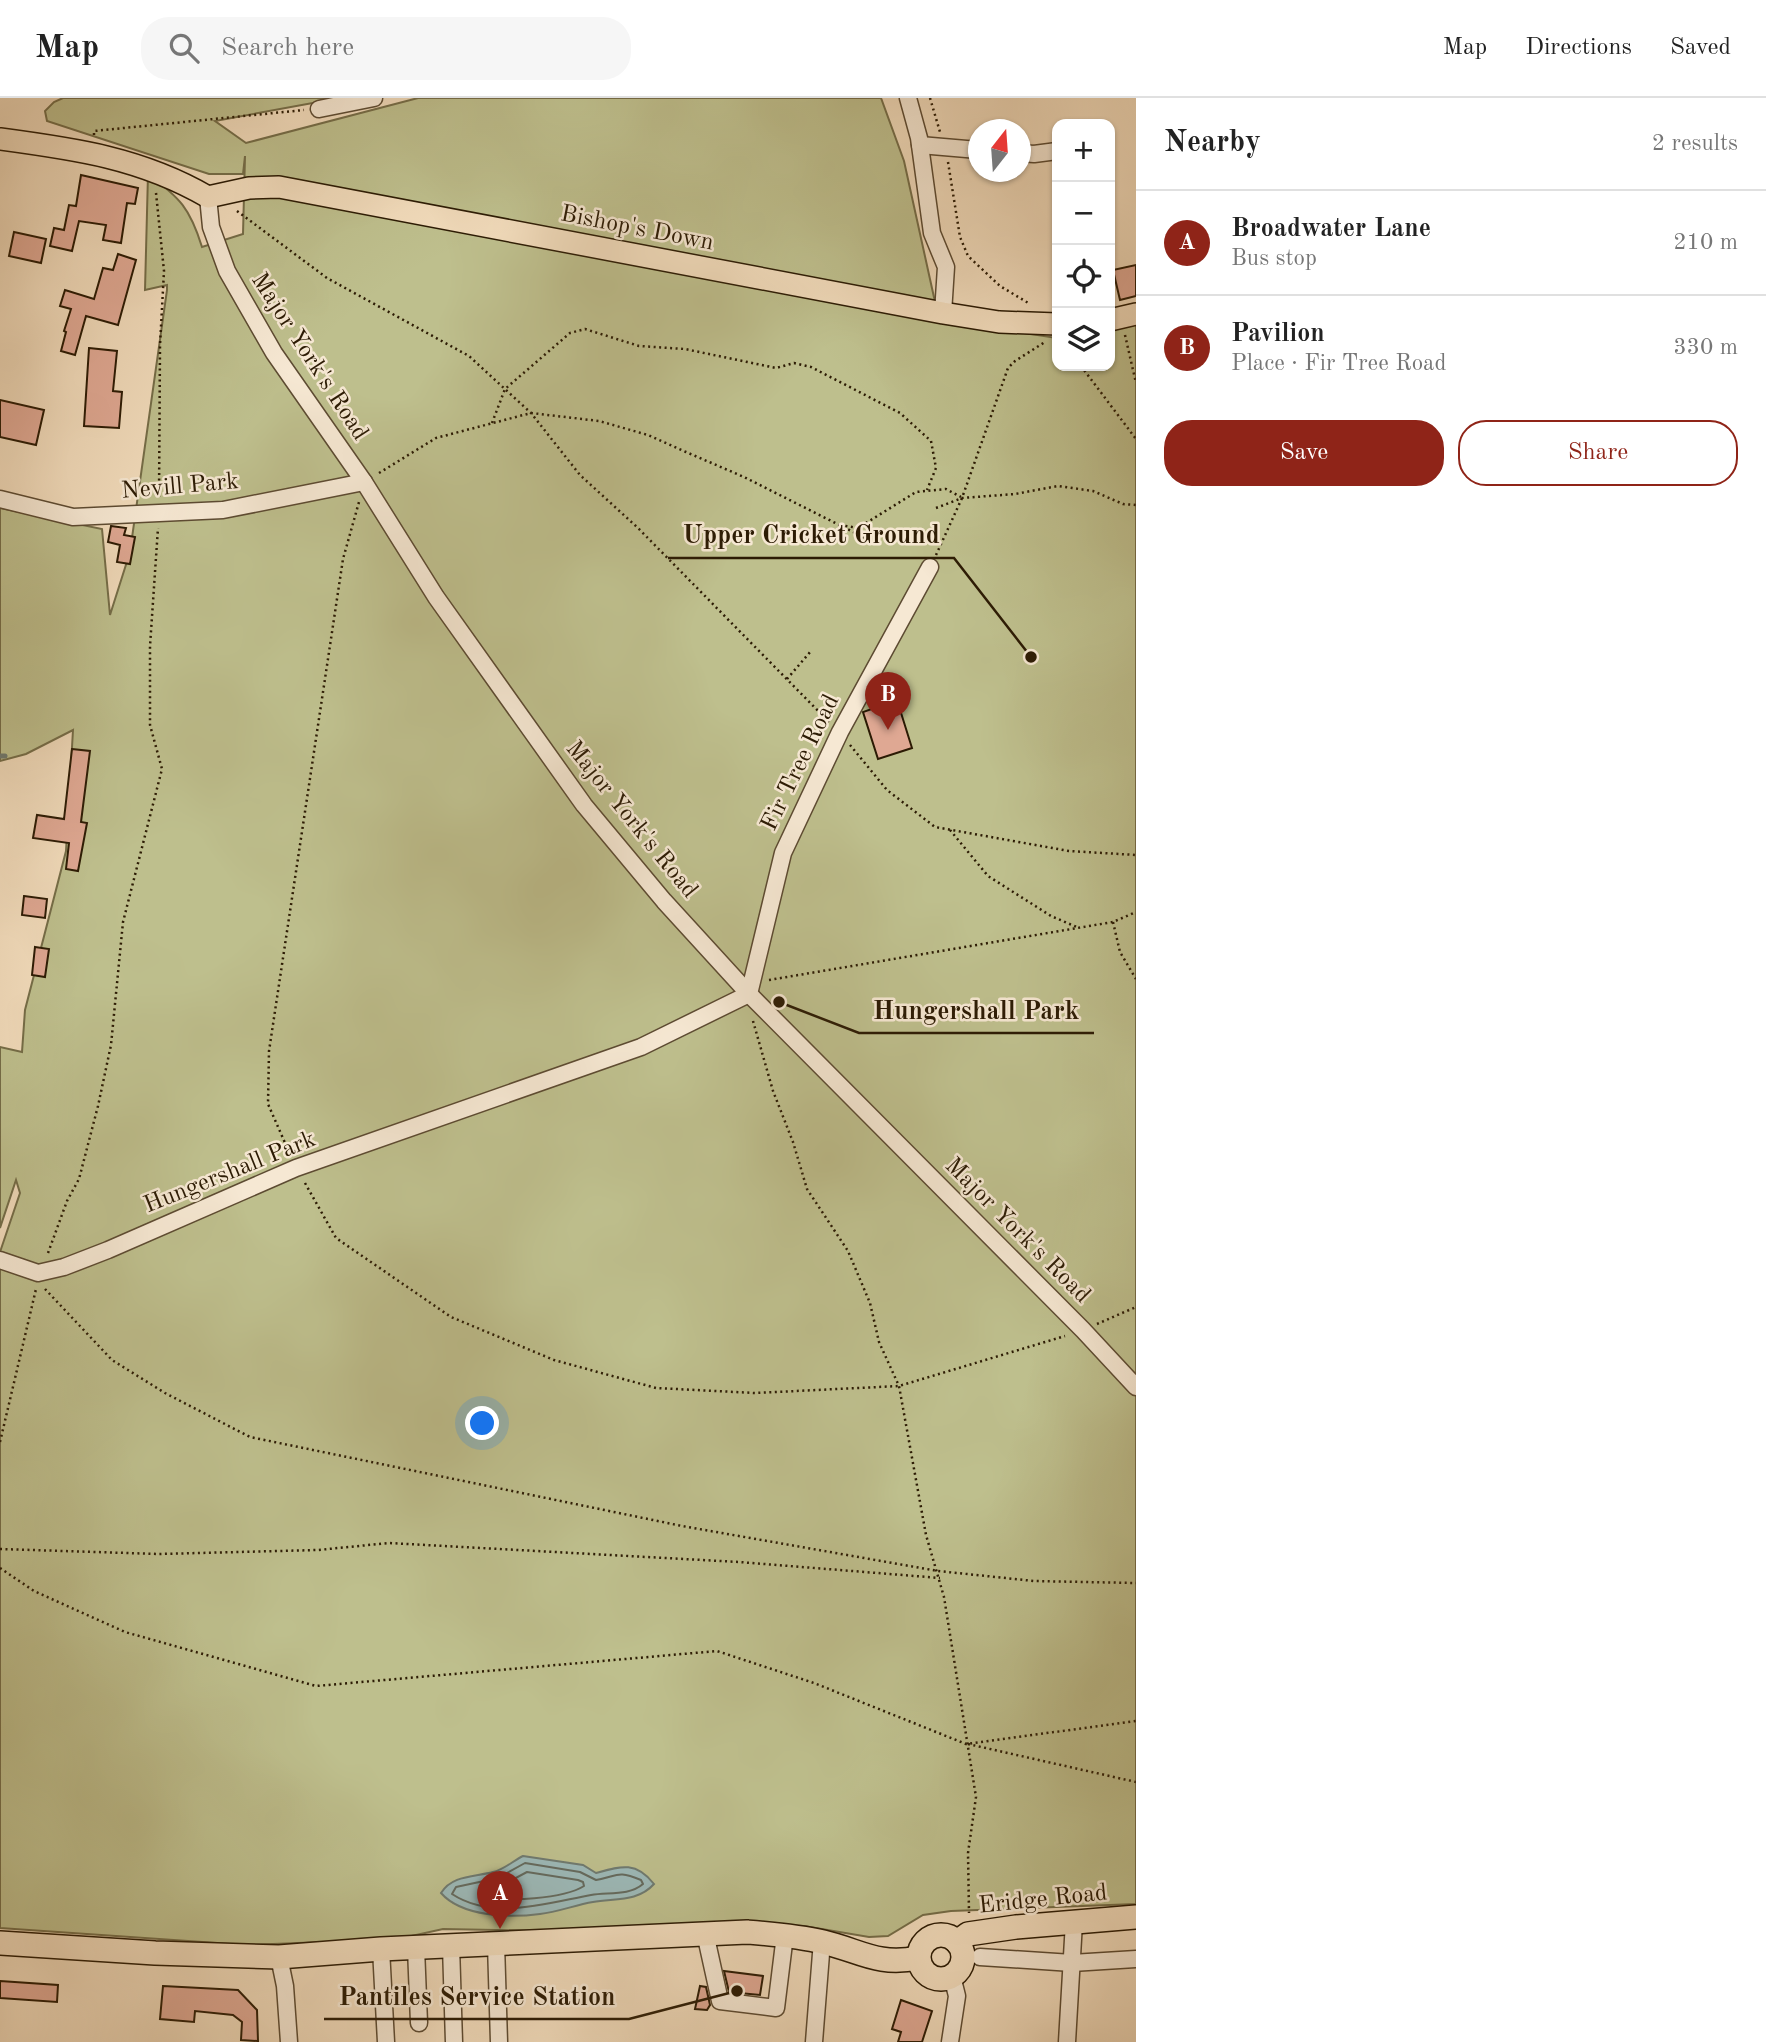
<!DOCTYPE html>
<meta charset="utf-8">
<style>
:root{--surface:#fff;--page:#f6f6f6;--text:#222;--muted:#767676;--line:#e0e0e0;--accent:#8f2418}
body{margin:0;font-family:"Old Standard TT",serif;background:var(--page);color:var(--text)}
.controls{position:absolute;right:21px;top:21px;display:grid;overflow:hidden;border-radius:14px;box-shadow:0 2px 5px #0004}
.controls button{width:63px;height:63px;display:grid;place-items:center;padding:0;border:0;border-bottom:2px solid var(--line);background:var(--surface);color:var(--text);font:35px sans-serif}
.compass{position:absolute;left:968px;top:21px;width:63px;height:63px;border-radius:50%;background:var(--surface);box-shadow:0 2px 5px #0004;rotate:17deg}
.you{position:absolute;left:483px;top:1326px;width:24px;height:24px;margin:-18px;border:5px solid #fff;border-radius:50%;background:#1a73e8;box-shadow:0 0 0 10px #1a73e833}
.badge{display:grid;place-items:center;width:46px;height:46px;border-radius:50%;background:var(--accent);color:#fff;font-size:23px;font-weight:700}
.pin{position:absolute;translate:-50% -58px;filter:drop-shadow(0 2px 4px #0008)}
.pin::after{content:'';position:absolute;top:37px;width:24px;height:21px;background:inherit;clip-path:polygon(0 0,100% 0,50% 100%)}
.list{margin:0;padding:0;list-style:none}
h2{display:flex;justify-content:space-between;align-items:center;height:91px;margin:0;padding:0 28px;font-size:30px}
h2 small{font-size:23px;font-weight:400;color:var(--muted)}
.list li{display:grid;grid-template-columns:46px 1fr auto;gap:21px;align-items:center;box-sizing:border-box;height:105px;padding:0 28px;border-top:2px solid var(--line)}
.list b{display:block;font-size:26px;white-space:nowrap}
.list p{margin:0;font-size:23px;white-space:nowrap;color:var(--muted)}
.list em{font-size:23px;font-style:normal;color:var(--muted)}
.actions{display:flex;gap:14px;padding:21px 28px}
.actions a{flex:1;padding:16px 0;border:2px solid var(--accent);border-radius:28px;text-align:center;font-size:24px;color:var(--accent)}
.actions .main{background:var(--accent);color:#fff}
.icon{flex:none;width:38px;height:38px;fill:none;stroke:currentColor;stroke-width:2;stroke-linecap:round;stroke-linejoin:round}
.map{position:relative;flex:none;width:1136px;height:1944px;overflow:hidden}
header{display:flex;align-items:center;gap:42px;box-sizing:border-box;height:98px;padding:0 35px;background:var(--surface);border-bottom:2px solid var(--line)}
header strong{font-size:33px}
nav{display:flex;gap:38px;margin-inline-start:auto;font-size:24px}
.search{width:490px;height:63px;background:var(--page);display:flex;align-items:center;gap:18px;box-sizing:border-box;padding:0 24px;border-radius:28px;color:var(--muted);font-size:26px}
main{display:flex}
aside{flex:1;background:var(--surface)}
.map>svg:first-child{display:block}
</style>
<header>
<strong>Map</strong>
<div class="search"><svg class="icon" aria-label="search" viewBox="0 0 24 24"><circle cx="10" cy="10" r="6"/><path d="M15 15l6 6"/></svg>Search here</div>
<nav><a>Map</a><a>Directions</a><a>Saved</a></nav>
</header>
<main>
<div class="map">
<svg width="1136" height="1944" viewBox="0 0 1136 1944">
<rect width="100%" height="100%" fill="#f1dbbb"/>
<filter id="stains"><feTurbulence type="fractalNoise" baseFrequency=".00286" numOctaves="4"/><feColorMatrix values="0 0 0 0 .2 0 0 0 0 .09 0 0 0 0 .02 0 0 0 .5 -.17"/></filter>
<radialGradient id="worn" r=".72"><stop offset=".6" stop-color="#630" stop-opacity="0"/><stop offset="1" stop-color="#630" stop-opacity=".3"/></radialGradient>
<path fill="#bebf8d" stroke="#756d48" stroke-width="2" d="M63,0H340L215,23L246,45L418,0H881L904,63L939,222L1057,240V268H1110V231L1136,226V1806L951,1813L923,1817L888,1838L869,1839L804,1828L723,1824L562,1833L443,1831L398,1841L246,1847L0,1830V1154L20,1095L16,1082L0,1130V949L22,954L25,912L66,753L73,632L26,656L0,663V410L102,431L110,517L130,454L167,192V187L145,192L148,76C180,100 190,110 202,149L243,136L245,58L243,76H209L47,23L45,13L54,4Z"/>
<path fill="#9cb9b8" stroke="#6f7a70" stroke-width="2" d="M523,1758L583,1767L596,1775C621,1768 636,1763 654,1786C638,1804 615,1800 593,1804C575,1807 558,1814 540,1816C510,1820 462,1819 441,1795C452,1777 474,1779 493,1774C503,1772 513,1763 523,1758Z"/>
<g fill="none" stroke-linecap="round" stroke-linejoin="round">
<g stroke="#646a5e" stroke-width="2">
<path d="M525,1765L580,1774L596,1782C619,1778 616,1772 641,1782L643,1786C629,1798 608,1794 591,1797C547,1805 493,1823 452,1796L456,1789L498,1780Z"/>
<path d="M527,1774L578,1782L583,1784L584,1788C565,1800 504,1806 483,1796L484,1791L501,1788Z"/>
</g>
<polyline stroke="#6f7a70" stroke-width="5" points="0,658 5,658"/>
</g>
<g fill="#dfa893" stroke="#2c1b04" stroke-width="2">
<polygon points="81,77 138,90 135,106 127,105 121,145 103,142 106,127 79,123 72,153 50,148 54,130 64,132 69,107 76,108"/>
<polygon points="14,134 46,141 41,165 9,158"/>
<polygon points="118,156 136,162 118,227 86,218 75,257 61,253 66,234 64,233 71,211 60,208 65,192 94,201 103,170 113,172"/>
<polygon points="1136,167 1136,198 1120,202 1113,172"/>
<polygon points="89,250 117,253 113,293 122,294 119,330 84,328"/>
<polygon points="0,302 44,312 36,347 0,339"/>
<polygon points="111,428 126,430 124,437 135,439 130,466 117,464 120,447 108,444"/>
<polygon points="897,602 912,650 878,661 863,614"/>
<polygon points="72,651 90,653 81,724 87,725 78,773 66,771 69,745 33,740 37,717 64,721"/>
<polygon points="24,798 47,801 45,820 22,817"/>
<polygon points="35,849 49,851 45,879 32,877"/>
<polygon points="724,1873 763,1878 760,1897 729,1894"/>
<polygon points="0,1883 58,1887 57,1904 0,1900"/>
<polygon points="163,1888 238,1892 257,1912 258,1943 241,1942 242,1924 233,1917 195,1913 194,1924 160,1921"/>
<polygon points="700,1888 706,1889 710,1907 707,1912 695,1911"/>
<polygon points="901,1902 932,1913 922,1944 898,1944 901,1934 892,1931"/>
</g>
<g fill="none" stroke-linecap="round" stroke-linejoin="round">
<g stroke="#5d4b32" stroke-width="19">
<g id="minor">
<polyline points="908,0 919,40 932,135 946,169 943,215"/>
<polyline points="319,11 374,0"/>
<polyline points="920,47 978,52"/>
<polyline points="1020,55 1034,56 1057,53"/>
<polyline points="208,99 211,129 227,173 274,255 364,384 436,499 584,707 664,803 749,896 1083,1232 1136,1289"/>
<polyline points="0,401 73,419 159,415 223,412 364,384"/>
<polyline points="0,1162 38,1175 64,1169 108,1152 296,1070 641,949 749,896 783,755 840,634 930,469"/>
<polyline points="705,1835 720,1903 776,1910 785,1837"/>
<polyline points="496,1846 499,1944"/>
<polyline points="451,1848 454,1944"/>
<polyline points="416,1850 419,1925"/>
<polyline points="381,1851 386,1944"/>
<polyline points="279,1859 285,1888 289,1944"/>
<polyline points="980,1859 1072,1865 1136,1861"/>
<polyline points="814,1944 822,1843"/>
<polyline points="950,1944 957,1898 952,1878"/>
<polyline points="1067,1944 1074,1824"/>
</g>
</g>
<g stroke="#2c1b04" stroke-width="24">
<g id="major">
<path d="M0,41C75,51 141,60 208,99L249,90L279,89L943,215L999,224L1057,226"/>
<polyline points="1110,222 1136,216"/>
</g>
</g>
<g stroke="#2c1b04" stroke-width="26">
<g id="highway">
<circle cx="941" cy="1859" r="22"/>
<polyline points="957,1844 968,1836 1016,1829 1136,1819"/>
<path d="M0,1845L155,1855L279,1859L381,1851L747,1834C772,1836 798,1838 823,1844C861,1853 877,1868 918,1860"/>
</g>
</g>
<g stroke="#2c1b04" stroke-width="2.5" stroke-dasharray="2 3.5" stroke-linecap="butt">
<polyline points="930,0 940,34"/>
<polyline points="94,37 94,33 304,12"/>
<polyline points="948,64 960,139 968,158 1000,188 1030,206"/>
<polyline points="156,95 164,173 160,247 159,399"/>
<polyline points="237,113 327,180 469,258 531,315 580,377 638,430 829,624"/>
<polyline points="1125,237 1136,285"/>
<polyline points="1081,268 1136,341"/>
<polyline points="492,325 505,291 570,235 585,231 639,248 685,251 776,270 794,265 811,269 900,315 931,343 936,370 927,392"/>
<polyline points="379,375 436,340 531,315 599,323 648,337 686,354 744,379 875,445"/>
<polyline points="936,410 962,400 1015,396 1058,388 1093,393 1123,406 1136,407"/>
<polyline points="840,427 858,430 916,394 946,391 961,399"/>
<polyline points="936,457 962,400 1008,270 1015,263 1045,244"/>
<polyline points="787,581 811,553"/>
<polyline points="850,647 887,692 935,729 1069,753 1136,757"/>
<polyline points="950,732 988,778 1051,818 1079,830"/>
<polyline points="1113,824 1120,854 1136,881"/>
<polyline points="769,882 1113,824 1136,814"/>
<polyline points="753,923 773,993 793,1044 807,1091 848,1153 870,1205 879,1244 899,1288 926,1437 944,1499 976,1699 968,1755 969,1815"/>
<polyline points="289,1054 268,1006 269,953 343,461 359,404"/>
<polyline points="305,1085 336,1140 451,1219 554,1262 656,1290 755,1295 899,1288 1065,1238"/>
<polyline points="48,1155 67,1103 79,1081 98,1008 111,947 123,824 162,671 150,627 150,548 158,430"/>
<polyline points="45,1191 112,1262 165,1295 250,1339 682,1428 938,1473 1034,1483 1136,1485"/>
<polyline points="1097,1226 1136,1209"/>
<polyline points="0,1344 36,1191"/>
<polyline points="0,1451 159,1456 318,1452 389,1445 739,1464 940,1480"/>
<polyline points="0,1470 34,1493 125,1534 316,1588 717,1553 814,1585 966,1646 1136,1623"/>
<polyline points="968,1646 1136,1684"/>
</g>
<use href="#minor" stroke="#f6e8d3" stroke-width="16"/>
<use href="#major" stroke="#f1dbbb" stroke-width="21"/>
<use href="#highway" stroke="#f1dbbb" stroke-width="23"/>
</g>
<g text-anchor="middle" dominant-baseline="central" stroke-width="5" stroke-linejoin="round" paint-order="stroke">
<g font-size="24" fill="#2c1b04" stroke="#f6e8d3">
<text transform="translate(637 131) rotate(11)">Bishop's Down</text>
<text transform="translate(309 259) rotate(57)">Major York's Road</text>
<text transform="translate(180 389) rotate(-5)">Nevill Park</text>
<text transform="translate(801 665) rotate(-64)">Fir Tree Road</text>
<text transform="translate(631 722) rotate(51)">Major York's Road</text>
<text transform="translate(230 1075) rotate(-22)">Hungershall Park</text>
<text transform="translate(1017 1133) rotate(45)">Major York's Road</text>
<text transform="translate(1043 1802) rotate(-6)">Eridge Road</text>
</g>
</g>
<path fill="none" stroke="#2c1b04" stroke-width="2.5" d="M1031 559L954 460H668M779 904L859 935H1094M737 1893L629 1921H324"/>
<g fill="#2c1b04" stroke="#f6e8d3" stroke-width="2.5">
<circle cx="1031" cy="559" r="7"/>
<circle cx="779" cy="904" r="7"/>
<circle cx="737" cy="1893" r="7"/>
</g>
<g font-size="26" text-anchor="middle" font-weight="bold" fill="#2c1b04" stroke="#f6e8d3" stroke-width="5" stroke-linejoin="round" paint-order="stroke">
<text x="811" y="445">Upper Cricket Ground</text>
<text x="976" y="921">Hungershall Park</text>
<text x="477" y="1907">Pantiles Service Station</text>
</g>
<rect width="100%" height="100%" filter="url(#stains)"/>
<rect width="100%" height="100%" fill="url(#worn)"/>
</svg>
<div class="controls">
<button>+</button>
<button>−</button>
<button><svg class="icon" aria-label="locate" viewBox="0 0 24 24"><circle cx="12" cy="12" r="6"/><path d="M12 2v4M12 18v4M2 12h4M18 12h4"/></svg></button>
<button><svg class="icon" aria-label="layers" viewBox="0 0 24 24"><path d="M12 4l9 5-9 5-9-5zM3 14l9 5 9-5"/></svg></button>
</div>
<svg class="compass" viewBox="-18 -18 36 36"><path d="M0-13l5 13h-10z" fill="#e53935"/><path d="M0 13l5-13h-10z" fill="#767676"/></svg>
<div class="you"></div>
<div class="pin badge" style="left:500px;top:1831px">A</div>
<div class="pin badge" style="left:888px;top:632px">B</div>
</div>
<aside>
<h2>Nearby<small>2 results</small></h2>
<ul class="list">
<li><span class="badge">A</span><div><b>Broadwater Lane</b><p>Bus stop</p></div><em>210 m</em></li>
<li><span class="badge">B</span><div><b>Pavilion</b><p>Place · Fir Tree Road</p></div><em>330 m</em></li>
</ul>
<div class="actions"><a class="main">Save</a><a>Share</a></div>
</aside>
</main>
